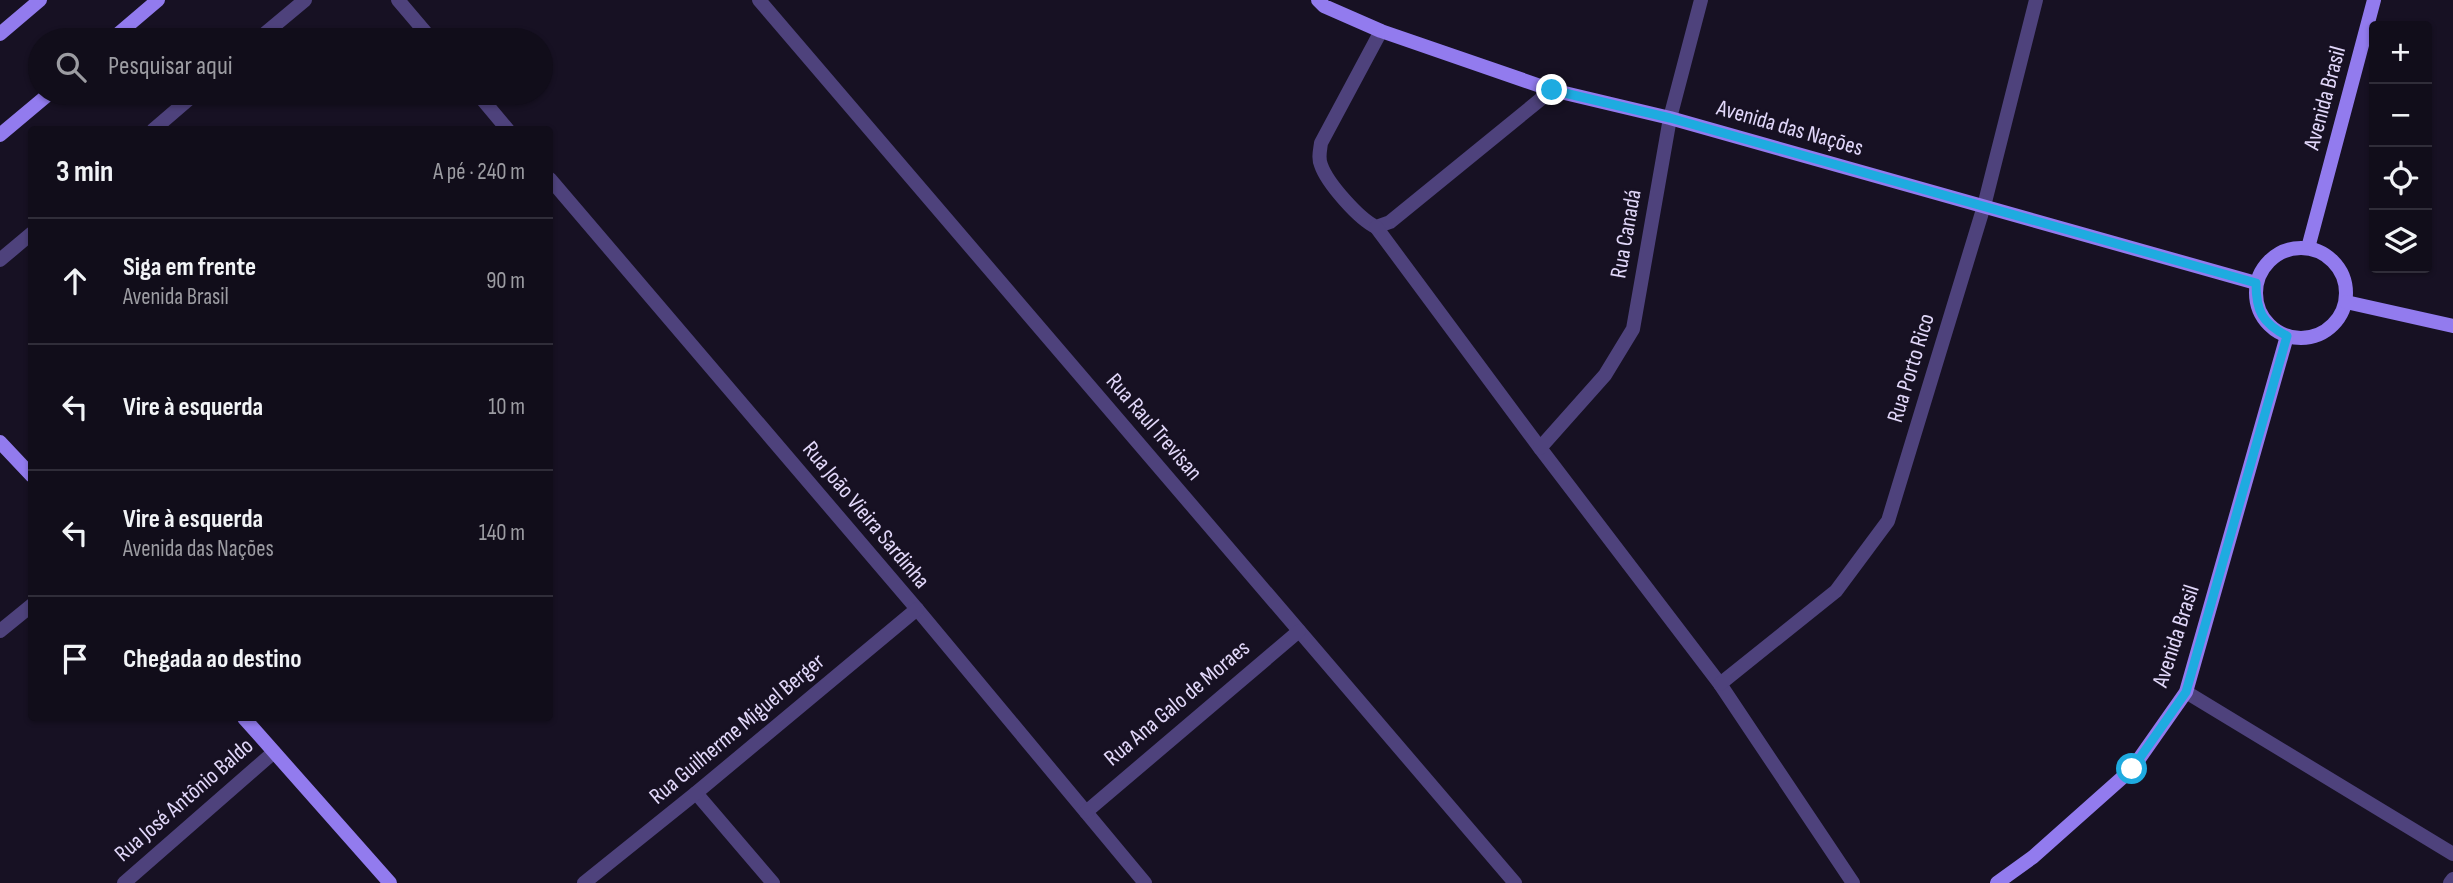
<!DOCTYPE html>
<html lang="pt">
<meta charset="utf-8">
<style>
:root{--surface:#110d1a;--page:#1a1623;--text:#f1f3f6;--muted:#9c9ca2;--line:#302d39}
body{margin:0;font-family:"Sofia Sans Condensed",sans-serif;background:var(--page);color:var(--text)}
.controls{position:absolute;right:21px;top:21px;display:grid;overflow:hidden;border-radius:7px;box-shadow:0 2px 5px #0004}
.controls button{width:63px;height:63px;display:grid;place-items:center;padding:0;border:0;border-bottom:2px solid var(--line);background:var(--surface);color:var(--text);font:35px sans-serif}
.stop{position:absolute;width:21px;height:21px;margin:-16px;border:5px solid #1eabe0;border-radius:50%;background:#fff}
.stop.end{background:#1eabe0;border-color:#fff;box-shadow:0 2px 7px #0008}
.list{margin:0;padding:0;list-style:none}
h2{display:flex;justify-content:space-between;align-items:center;height:91px;margin:0;padding:0 28px;font-size:30px}
h2 small{font-size:23px;font-weight:400;color:var(--muted)}
.list li{display:grid;grid-template-columns:46px 1fr auto;gap:21px;align-items:center;box-sizing:border-box;height:126px;padding:0 28px;border-top:2px solid var(--line)}
.list b{display:block;font-size:26px;white-space:nowrap}
.list p{margin:0;font-size:23px;white-space:nowrap;color:var(--muted)}
.list em{font-size:23px;font-style:normal;color:var(--muted)}
.icon{flex:none;width:38px;height:38px;fill:none;stroke:currentColor;stroke-width:2;stroke-linecap:round;stroke-linejoin:round}
.map{position:relative;flex:none;width:2453px;height:883px;overflow:hidden}
.search{position:absolute;background:var(--surface);box-shadow:0 2px 5px #0004;left:28px;top:28px;width:525px;height:77px;display:flex;align-items:center;gap:18px;box-sizing:border-box;padding:0 24px;border-radius:38px;color:var(--muted);font-size:26px}
.panel{position:absolute;background:var(--surface);box-shadow:0 2px 5px #0004;left:28px;top:126px;width:525px;height:595px;border-radius:7px}
.map>svg:first-child{display:block}
</style>
<div class="map">
<svg width="2453" height="883" viewBox="0 0 2453 883">
<rect width="100%" height="100%" fill="#171123"/>
<g fill="none" stroke-linecap="round" stroke-linejoin="round">
<g stroke="#4e427c" stroke-width="14">
<polyline points="398,0 432,40"/>
<polyline points="759,0 1515,883"/>
<path d="M1381,31L1321,143C1320,151 1318,158 1321,165C1327,183 1359,219 1376,227L1390,222L1552,90"/>
<polyline points="257,40 305,0"/>
<polyline points="477,93 508,130"/>
<polyline points="153,130 196,93"/>
<polyline points="550,179 917,609 1145,883"/>
<polyline points="1376,227 1540,448 1720,684 1853,883"/>
<polyline points="0,260 32,233"/>
<polyline points="1540,448 1605,375 1633,329 1670,118 1701,0"/>
<polyline points="0,631 32,605"/>
<polyline points="1720,684 1836,591 1888,521 1984,206 2036,0"/>
<polyline points="2186,692 2453,854"/>
<polyline points="696,793 773,883"/>
<polyline points="1086,812 1299,631"/>
<polyline points="124,883 274,752"/>
<polyline points="584,883 696,793 917,609"/>
<polyline points="2450,883 2453,879"/>
</g>
<g stroke="#927bee" stroke-width="14">
<polyline points="1318,0 1324,6 1381,31 1552,90 1670,118 2256,283"/>
<polyline points="0,34 40,0"/>
<polyline points="111,40 158,0"/>
<polyline points="0,135 50,93"/>
<circle cx="2301" cy="293" r="45"/>
<polyline points="2308,248 2374,0"/>
<polyline points="2346,302 2453,326"/>
<polyline points="0,442 32,476"/>
<polyline points="244,718 390,883"/>
<polyline points="1997,883 2033,857 2132,769 2186,692 2287,336"/>
</g>
</g>
<g fill="none" stroke-linecap="round" stroke-linejoin="round">
<path stroke="#1eabe0" stroke-width="9" d="M1552,90L1670,118L2256,283C2256,311 2262,323 2287,336L2186,692L2132,769"/>
</g>
<g text-anchor="middle" dominant-baseline="central" stroke-width="5" stroke-linejoin="round" paint-order="stroke">
<g font-size="23" fill="#e2d8fa" stroke="#171123">
<text transform="translate(2325 98) rotate(-75)">Avenida Brasil</text>
<text transform="translate(1790 128) rotate(16)">Avenida das Nações</text>
<text transform="translate(1626 234) rotate(-80)">Rua Canadá</text>
<text transform="translate(1911 368) rotate(-73)">Rua Porto Rico</text>
<text transform="translate(1154 427) rotate(49)">Rua Raul Trevisan</text>
<text transform="translate(866 515) rotate(50)">Rua João Vieira Sardinha</text>
<text transform="translate(2176 636) rotate(-72)">Avenida Brasil</text>
<text transform="translate(1177 703) rotate(-40)">Rua Ana Galo de Moraes</text>
<text transform="translate(737 729) rotate(-40)">Rua Guilherme Miguel Berger</text>
<text transform="translate(184 800) rotate(-41)">Rua José Antônio Baldo</text>
</g>
</g>
</svg>
<div class="controls">
<button>+</button>
<button>−</button>
<button><svg class="icon" aria-label="locate" viewBox="0 0 24 24"><circle cx="12" cy="12" r="6"/><path d="M12 2v4M12 18v4M2 12h4M18 12h4"/></svg></button>
<button><svg class="icon" aria-label="layers" viewBox="0 0 24 24"><path d="M12 4l9 5-9 5-9-5zM3 14l9 5 9-5"/></svg></button>
</div>
<div class="stop" style="left:2132px;top:769px"></div>
<div class="stop end" style="left:1552px;top:90px"></div>
<div class="search"><svg class="icon" aria-label="search" viewBox="0 0 24 24"><circle cx="10" cy="10" r="6"/><path d="M15 15l6 6"/></svg>Pesquisar aqui</div>
<section class="panel">
<h2>3 min<small>A pé · 240 m</small></h2>
<ul class="list">
<li><svg class="icon" aria-label="ahead" viewBox="0 0 24 24"><path d="M12 20V5M6 11l6-6 6 6"/></svg><div><b>Siga em frente</b><p>Avenida Brasil</p></div><em>90 m</em></li>
<li><svg class="icon" aria-label="left" viewBox="0 0 24 24"><path d="M17 20v-9H6M10 6l-5 5 5 5"/></svg><div><b>Vire à esquerda</b></div><em>10 m</em></li>
<li><svg class="icon" aria-label="left" viewBox="0 0 24 24"><path d="M17 20v-9H6M10 6l-5 5 5 5"/></svg><div><b>Vire à esquerda</b><p>Avenida das Nações</p></div><em>140 m</em></li>
<li><svg class="icon" aria-label="arrive" viewBox="0 0 24 24"><path d="M6 21V4h12l-3 4 3 4H6"/></svg><div><b>Chegada ao destino</b></div></li>
</ul>
</section>
</div>
